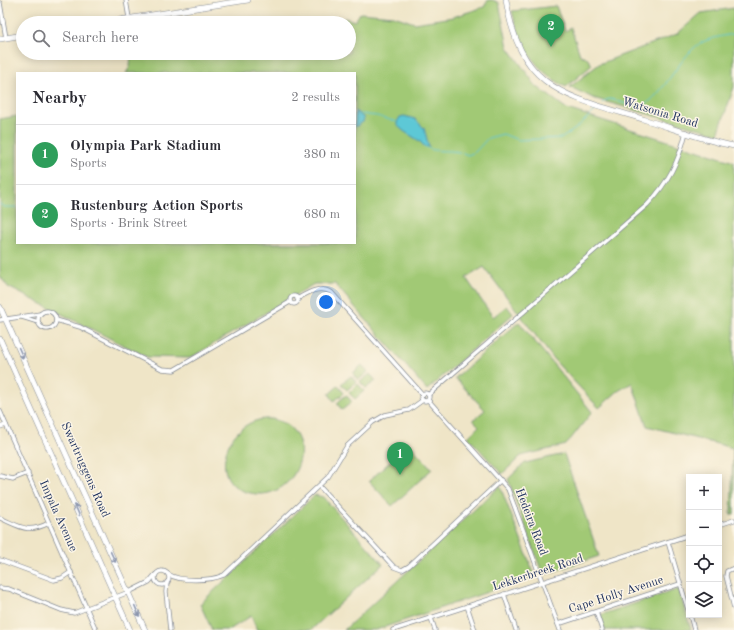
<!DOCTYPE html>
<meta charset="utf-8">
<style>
:root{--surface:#fff;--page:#f7f7f7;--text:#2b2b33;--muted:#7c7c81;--line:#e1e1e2;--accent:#1a73e8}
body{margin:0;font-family:"Old Standard TT",serif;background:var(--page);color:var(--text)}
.controls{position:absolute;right:12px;bottom:12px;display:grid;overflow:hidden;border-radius:0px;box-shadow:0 2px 10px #0003}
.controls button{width:36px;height:36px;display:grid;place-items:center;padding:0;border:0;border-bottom:1px solid var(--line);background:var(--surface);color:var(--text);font:20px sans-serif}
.you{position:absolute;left:326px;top:302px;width:14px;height:14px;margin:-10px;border:3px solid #fff;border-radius:50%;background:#1a73e8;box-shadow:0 0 0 6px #1a73e833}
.badge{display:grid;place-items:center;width:26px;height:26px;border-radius:50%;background:var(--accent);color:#fff;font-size:13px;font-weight:700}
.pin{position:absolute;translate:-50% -33px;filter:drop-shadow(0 1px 2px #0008)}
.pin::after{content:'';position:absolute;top:21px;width:14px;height:12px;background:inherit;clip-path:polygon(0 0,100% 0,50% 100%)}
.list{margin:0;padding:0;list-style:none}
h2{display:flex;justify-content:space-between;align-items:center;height:52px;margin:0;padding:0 16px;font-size:17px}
h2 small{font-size:13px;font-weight:400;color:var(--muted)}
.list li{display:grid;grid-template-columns:26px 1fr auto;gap:12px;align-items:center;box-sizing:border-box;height:60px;padding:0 16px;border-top:1px solid var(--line)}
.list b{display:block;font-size:15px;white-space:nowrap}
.list p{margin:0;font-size:13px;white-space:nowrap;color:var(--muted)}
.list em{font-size:13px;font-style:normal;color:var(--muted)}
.icon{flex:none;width:22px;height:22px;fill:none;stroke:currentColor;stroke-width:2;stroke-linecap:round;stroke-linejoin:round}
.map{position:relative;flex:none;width:734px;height:630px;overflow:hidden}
.search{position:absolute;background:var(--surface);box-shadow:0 2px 10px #0003;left:16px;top:16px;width:340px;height:44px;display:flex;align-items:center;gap:10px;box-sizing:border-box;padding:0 14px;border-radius:22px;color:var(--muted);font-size:15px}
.panel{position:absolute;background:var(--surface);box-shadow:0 2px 10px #0003;left:16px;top:72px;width:340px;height:172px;border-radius:0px}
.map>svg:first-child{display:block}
</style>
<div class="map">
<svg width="734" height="630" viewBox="0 0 734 630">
<rect width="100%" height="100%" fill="#fcf5e5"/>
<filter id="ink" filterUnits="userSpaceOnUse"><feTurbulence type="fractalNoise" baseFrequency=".025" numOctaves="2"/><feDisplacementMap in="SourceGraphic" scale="8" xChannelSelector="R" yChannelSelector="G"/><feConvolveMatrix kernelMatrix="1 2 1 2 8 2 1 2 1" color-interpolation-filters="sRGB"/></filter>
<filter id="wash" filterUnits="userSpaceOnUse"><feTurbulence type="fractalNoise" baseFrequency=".012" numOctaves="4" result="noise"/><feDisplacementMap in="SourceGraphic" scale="16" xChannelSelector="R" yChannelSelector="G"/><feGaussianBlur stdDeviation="0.9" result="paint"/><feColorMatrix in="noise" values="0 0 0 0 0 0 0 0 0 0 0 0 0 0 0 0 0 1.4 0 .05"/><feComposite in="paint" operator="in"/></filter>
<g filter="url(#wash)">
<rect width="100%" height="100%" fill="#efe5c7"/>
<g fill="#a1c974" stroke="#5e7c69">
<polygon points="488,0 493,0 499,3 508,47 536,86 567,109 734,162 734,514 731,515 733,448 647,426 632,383 618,391 599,408 555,361 484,267 466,278 493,317 507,306 513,314 427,390 335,284 314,284 190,358 147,357 8,287 0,276 0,119 17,116 17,243 355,243 355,73 126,73 130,67 131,53 349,53 349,23 341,23 344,18 355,21 360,13 394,16 414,23 453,17 484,7"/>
<path d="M556,6L565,31L571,28L580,55L586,57L592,65L566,87C533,69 521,46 512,11Z"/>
<polygon points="734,8 734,87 718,134 593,98 570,87 599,64 677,34 701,13"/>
<polygon points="519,322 592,412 566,445 521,456 502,474 468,437 479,426 473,420 485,410 455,378"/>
<polygon points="362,365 368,372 358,380 353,373"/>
<polygon points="370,374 376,381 366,388 360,382"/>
<polygon points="351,376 356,382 347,390 341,384"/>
<polygon points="358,384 364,391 355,399 349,393"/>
<polygon points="338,386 344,393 334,401 329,394"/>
<polygon points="346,395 352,402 342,410 337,403"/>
<path d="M272,419C324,430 298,504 250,493C203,483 227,415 272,419Z"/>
<polygon points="409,444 432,469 392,506 369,481"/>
<polygon points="564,454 599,556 543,575 508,479 525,463"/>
<polygon points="500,486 535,576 376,630 344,630"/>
<polygon points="315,495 323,497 383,564 311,630 257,630 251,616 229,630 212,630 200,604"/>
<polygon points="679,589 691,630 605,630 600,615"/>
</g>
<g fill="#5dc8d6" stroke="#3c7c9a">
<polygon points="355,111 364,118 363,122 355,127"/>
<path d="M404,116L415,119L424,128L429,147L424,146C417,136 399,133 397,122L400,117Z"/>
</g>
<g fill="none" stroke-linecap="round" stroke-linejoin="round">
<g stroke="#5dc8d6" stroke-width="1">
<path d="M602,103L606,100L610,99C619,101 631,107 640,106C658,104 681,55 699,44C709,38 722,36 734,34"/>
<polyline points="360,114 377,116 397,122"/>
<path d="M424,146C436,155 452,147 468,155L475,152L488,138L503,134L518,140L562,138L575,129L597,109"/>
<polyline points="0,204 4,207 17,207"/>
</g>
</g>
</g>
<g filter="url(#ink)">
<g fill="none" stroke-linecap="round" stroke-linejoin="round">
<g stroke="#858a92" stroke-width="5">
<g id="street">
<polyline points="126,0 129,18"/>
<polyline points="0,3 6,38"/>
<circle cx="294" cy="300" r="4"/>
<path d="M297,299C309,292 318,286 331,292L423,395"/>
<circle cx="47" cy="320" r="9"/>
<polyline points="22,317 38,322"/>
<polyline points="0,320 40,314"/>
<polyline points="56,320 80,327 162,369 174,370 290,302"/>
<circle cx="425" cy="397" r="4"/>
<path d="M428,395L647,205C668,183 679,161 686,132"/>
<polyline points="428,400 508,489 560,630"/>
<polyline points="0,411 96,630"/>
<polyline points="0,427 6,425"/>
<polyline points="0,476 13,479 28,473"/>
<polyline points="319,486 394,567 402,570 409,566 501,480"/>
<path d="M0,518C21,527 27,534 49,523"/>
<polyline points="719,525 734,520"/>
<polyline points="668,542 689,613"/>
<polyline points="0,560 54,580 62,578 71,572"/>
<polyline points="734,568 727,571 726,576 734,608"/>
<circle cx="162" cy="578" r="7"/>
<path d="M168,574C180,582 210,581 224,575L328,477L347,446L373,422L385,415L409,410L423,400"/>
<polyline points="167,582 166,592 170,630"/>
<polyline points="0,588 9,589 61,610 74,613 129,592 149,582 155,575"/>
<polyline points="504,594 516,630"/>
<polyline points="467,606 475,630"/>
<polyline points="596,612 602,630"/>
<polyline points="690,615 694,630"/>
<polyline points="431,618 435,630"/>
<polyline points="558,624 680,584"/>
<polyline points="393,630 689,535"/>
</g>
</g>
<g stroke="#858a92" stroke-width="6">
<g id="secondary">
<path d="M506,0C521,93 568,96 646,120C675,129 705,141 734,146"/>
<polyline points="100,23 248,0"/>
<polyline points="0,39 23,35"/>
<polyline points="0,307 145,630"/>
<polyline points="0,339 130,630"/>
</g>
</g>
<use href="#street" stroke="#fff" stroke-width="3.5"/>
<use href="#secondary" stroke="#fff" stroke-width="5"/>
</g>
<defs><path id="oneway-shaft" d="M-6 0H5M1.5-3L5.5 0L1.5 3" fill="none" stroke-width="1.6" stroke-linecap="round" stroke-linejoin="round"/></defs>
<g stroke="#8d97ae">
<use href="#oneway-shaft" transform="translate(21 353) rotate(66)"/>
<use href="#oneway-shaft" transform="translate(77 510) rotate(-114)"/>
<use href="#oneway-shaft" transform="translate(113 557) rotate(65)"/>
<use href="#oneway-shaft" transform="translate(137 611) rotate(67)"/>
</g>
</g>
<g text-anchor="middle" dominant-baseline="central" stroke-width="3" stroke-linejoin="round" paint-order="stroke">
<g font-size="12" fill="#1b2f5e" stroke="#fcf5e5">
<text transform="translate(660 113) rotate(17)">Watsonia Road</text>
<text transform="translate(85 470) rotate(66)">Swartruggens Road</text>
<text transform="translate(58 516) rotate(66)">Impala Avenue</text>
<text transform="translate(531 522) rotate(69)">Hedeira Road</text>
<text transform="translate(538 573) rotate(-18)">Lekkerbreek Road</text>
<text transform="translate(616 595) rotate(-18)">Cape Holly Avenue</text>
</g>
</g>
</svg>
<div class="controls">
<button>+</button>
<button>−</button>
<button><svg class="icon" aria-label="locate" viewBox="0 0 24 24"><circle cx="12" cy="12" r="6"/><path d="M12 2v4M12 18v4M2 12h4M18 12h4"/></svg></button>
<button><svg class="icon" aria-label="layers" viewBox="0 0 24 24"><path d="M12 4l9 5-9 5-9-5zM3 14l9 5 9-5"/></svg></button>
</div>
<div class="you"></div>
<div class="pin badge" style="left:400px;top:475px;background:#2e9e5b">1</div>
<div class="pin badge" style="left:551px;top:47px;background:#2e9e5b">2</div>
<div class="search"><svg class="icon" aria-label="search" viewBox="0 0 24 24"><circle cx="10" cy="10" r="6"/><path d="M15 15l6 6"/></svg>Search here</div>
<section class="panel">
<h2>Nearby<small>2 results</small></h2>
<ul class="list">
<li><span class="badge" style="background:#2e9e5b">1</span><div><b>Olympia Park Stadium</b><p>Sports</p></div><em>380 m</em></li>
<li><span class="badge" style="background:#2e9e5b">2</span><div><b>Rustenburg Action Sports</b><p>Sports · Brink Street</p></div><em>680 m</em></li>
</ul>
</section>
</div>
